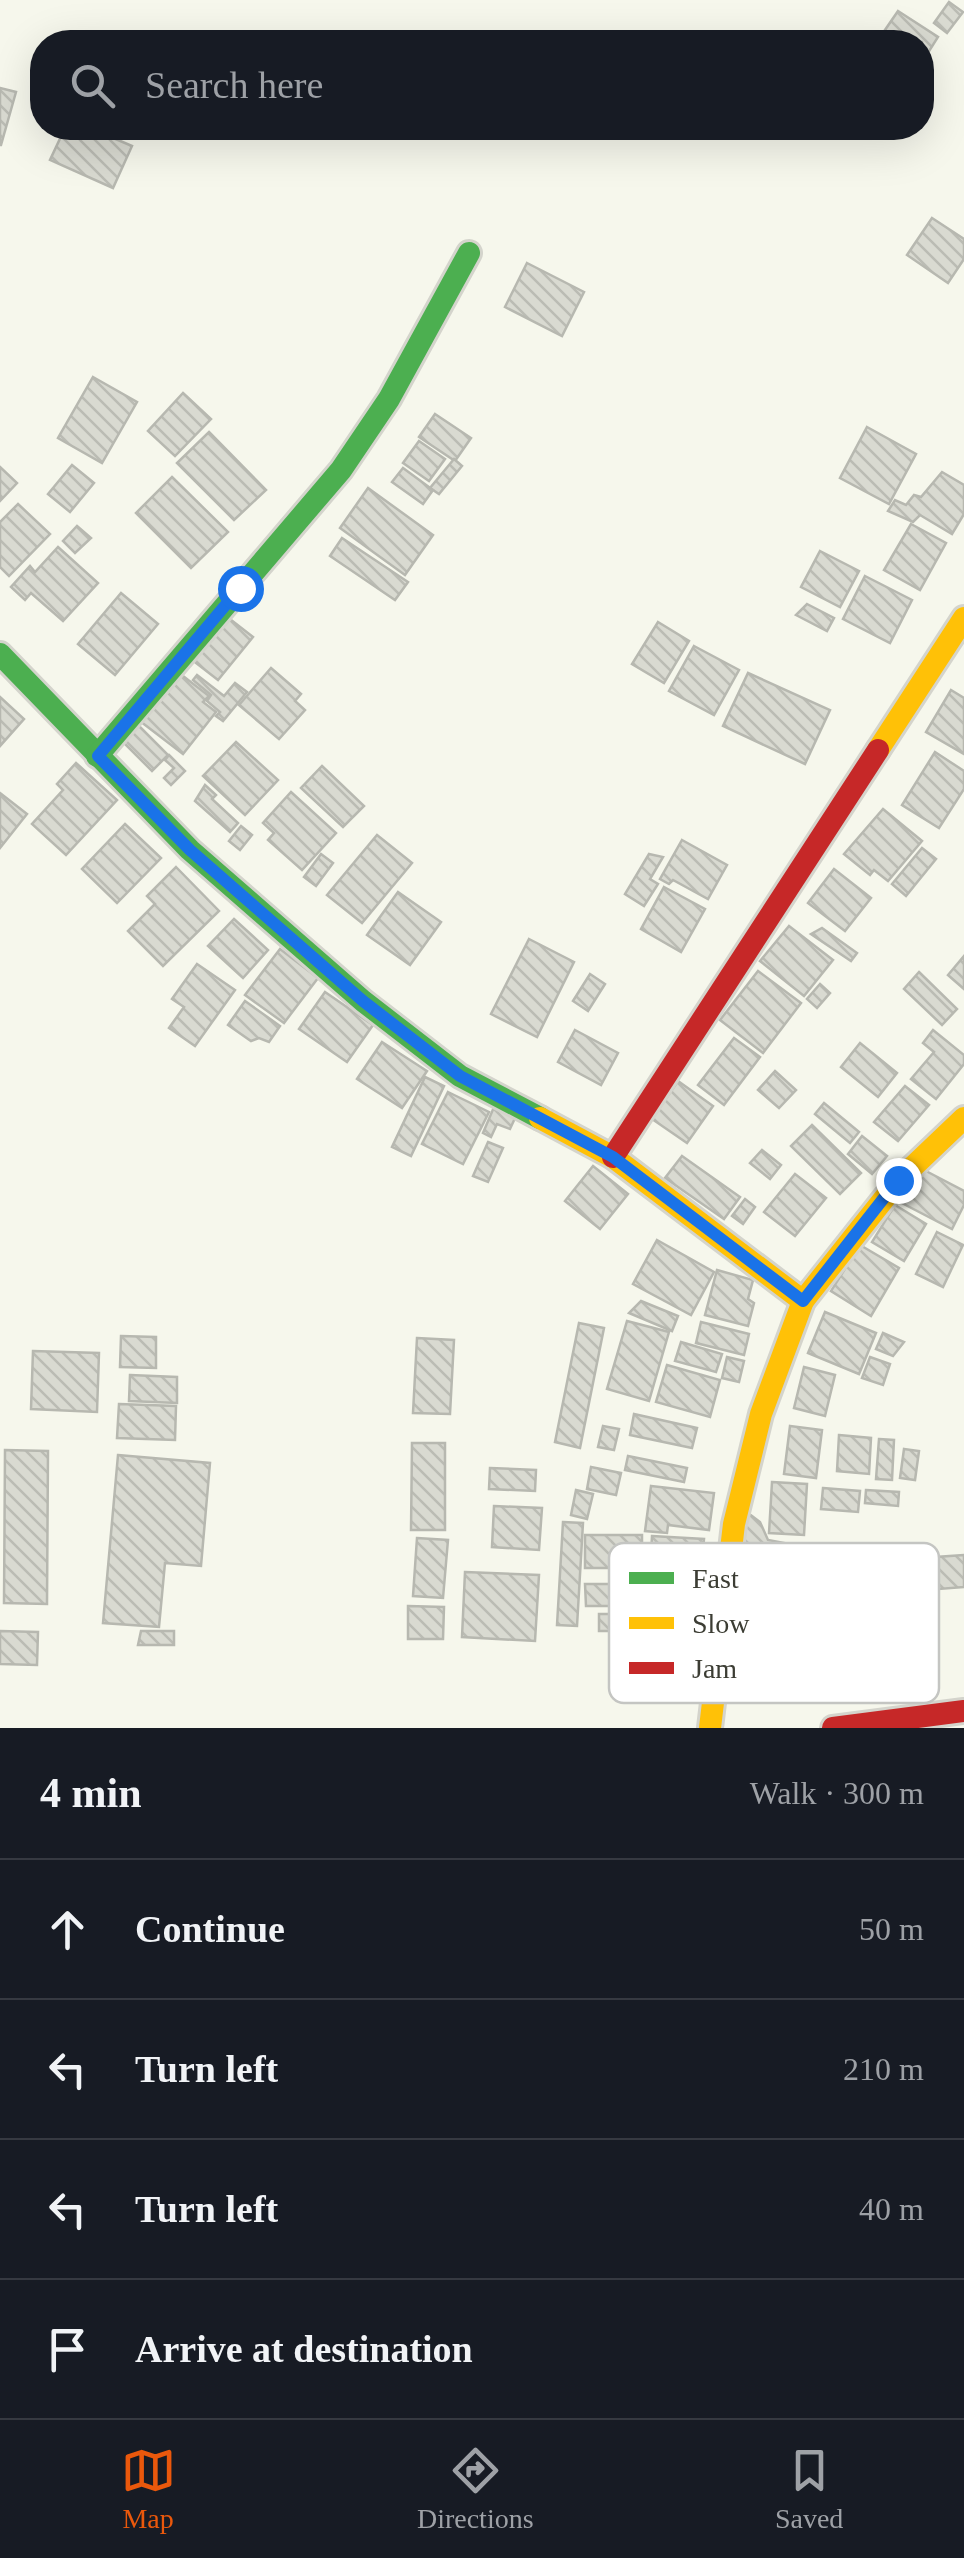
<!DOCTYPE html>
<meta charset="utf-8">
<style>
:root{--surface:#171b24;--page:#242831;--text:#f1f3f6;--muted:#9ea1a6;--line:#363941;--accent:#ea580c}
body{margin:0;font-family:"Times New Roman",serif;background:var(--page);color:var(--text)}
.stop{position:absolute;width:30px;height:30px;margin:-22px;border:8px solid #1a73e8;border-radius:50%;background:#fff}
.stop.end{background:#1a73e8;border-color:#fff;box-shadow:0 2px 10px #0008}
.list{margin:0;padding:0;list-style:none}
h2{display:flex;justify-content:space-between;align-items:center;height:130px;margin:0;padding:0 40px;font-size:42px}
h2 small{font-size:32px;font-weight:400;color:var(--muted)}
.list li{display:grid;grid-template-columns:65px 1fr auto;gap:30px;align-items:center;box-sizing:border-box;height:140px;padding:0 40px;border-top:2px solid var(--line)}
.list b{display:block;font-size:38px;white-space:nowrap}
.list em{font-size:32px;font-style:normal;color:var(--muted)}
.icon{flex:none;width:55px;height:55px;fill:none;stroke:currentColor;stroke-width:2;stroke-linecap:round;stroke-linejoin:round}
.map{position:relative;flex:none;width:964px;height:1728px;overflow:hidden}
.search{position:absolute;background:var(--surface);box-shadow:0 10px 40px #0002;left:30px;right:30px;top:30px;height:110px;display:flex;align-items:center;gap:25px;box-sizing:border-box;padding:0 35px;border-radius:40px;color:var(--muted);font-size:38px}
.sheet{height:690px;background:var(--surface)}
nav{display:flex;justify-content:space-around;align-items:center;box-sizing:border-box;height:140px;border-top:2px solid var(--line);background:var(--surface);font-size:28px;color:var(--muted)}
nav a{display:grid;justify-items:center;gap:5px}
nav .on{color:var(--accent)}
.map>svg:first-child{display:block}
</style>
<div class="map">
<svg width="964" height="1728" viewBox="0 0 964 1728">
<defs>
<pattern id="building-back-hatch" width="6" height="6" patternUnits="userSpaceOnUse" patternTransform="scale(2.5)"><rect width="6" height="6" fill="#d9dad1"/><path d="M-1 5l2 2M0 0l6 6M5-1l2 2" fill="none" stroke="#bbbcb4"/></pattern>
</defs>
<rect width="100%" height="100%" fill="#f6f7ec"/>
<g fill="url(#building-back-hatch)" stroke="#b7b8b0" stroke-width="2.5">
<polygon points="949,2 963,12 947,33 934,23"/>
<polygon points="898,11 938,37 926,56 922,53 922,42 904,42 885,30"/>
<polygon points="0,88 16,92 1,145 0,145"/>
<polygon points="65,128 90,128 132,146 113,188 50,160"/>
<polygon points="932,218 964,239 964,259 948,283 907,255"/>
<polygon points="527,263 584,292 562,336 505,307"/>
<polygon points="93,377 137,402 102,463 58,438"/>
<polygon points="183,393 211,419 175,456 148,431"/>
<polygon points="435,414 471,438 455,461 419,437"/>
<polygon points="867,427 916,454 889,504 840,478"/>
<polygon points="209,432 266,490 234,520 177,463"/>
<polygon points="419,441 445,459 429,481 403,463"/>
<polygon points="454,459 462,466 439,494 430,488"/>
<polygon points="72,465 94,483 70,512 48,494"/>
<polygon points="0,467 17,483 0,501"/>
<polygon points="403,468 433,490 423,504 392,482"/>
<polygon points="942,472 964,485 964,514 952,534 920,515 913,522 888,511 895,500 906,505 914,495 921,497"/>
<polygon points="172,477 228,532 191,568 136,513"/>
<polygon points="368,488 433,535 405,575 340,528"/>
<polygon points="18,504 50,534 9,576 0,567 0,522"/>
<polygon points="911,524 946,543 920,590 884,570"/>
<polygon points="77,526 91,538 75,553 63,541"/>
<polygon points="342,538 408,582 395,600 330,556"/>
<polygon points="58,547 98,583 63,621 31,593 25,600 11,587 30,566 35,572"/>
<polygon points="820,551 859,571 840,607 801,587"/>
<polygon points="865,576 912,600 890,643 843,619"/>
<polygon points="121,593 158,624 115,675 78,644"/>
<polygon points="807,604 834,618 827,631 796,615"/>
<polygon points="226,616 253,637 218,680 191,659"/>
<polygon points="658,622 689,641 664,683 632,664"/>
<polygon points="694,646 739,670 714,715 669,691"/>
<polygon points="271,668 301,694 295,701 305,710 279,739 239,705"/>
<polygon points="174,669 209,696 203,702 216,712 183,754 136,718"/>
<polygon points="748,673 830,710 805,764 723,726"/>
<polygon points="197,675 224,696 235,683 247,692 223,721 216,716 220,712 207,701 211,695 193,680"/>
<polygon points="951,690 964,698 964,754 926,732"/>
<polygon points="0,697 24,719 0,746"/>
<polygon points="135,722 168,755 152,771 119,738"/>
<polygon points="236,742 278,780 245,815 203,776"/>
<polygon points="935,752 964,771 964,789 939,828 902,805"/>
<polygon points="169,755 185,771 171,785 164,778 174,768 165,760"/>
<polygon points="76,763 117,800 66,855 32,824 63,790 57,784"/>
<polygon points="322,766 364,806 343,827 301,788"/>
<polygon points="205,785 216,795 212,799 238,823 230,832 195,801"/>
<polygon points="291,792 336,833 302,870 268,840 274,833 263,823"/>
<polygon points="0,793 27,814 0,848"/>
<polygon points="883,809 922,841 888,881 874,870 870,875 844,854"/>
<polygon points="125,824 161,858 117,903 82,869"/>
<polygon points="241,826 252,835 240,850 229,841"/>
<polygon points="377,835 412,863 362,923 327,895"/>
<polygon points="682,840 727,865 708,899 673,880 669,884 660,879"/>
<polygon points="922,848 936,859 906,896 892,884"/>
<polygon points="321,854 333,863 316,886 304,877"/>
<polygon points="649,854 663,857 650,879 658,884 644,906 625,894"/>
<polygon points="176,867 219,911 163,966 128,931 155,904 147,896"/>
<polygon points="834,869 871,898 845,931 808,903"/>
<polygon points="664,887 705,909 681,952 641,929"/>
<polygon points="398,892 441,922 410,965 367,935"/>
<polygon points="234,919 268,950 243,978 208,946"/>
<polygon points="789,926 833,960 804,996 760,961"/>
<polygon points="822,928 857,953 851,961 811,934"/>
<polygon points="529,939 574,962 537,1037 491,1014"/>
<polygon points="280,949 318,978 284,1023 245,995"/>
<polygon points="964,956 964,989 948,975"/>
<polygon points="197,964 235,990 195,1046 169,1028 184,1007 172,999"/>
<polygon points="758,971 801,1003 763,1053 720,1020"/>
<polygon points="919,972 957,1009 942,1025 904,989"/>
<polygon points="590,974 605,984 588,1011 573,1001"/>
<polygon points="820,984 830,993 817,1008 807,999"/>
<polygon points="325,992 373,1025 347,1062 299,1029"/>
<polygon points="245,1001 280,1026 269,1042 259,1038 251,1041 228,1025"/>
<polygon points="575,1030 618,1053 601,1085 558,1062"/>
<polygon points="933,1030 964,1055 964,1064 936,1099 911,1079 934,1052 923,1043"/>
<polygon points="734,1038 760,1057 724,1105 698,1085"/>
<polygon points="382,1042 427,1071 402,1108 357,1079"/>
<polygon points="860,1043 897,1073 878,1097 841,1067"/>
<polygon points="775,1071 796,1090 779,1108 758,1090"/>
<polygon points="425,1077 444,1086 411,1156 392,1147"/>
<polygon points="678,1081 713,1106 687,1143 652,1119"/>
<polygon points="905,1086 929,1105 898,1141 874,1122"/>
<polygon points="448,1092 489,1112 463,1164 422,1144"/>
<polygon points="824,1103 859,1132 850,1143 815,1114"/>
<polygon points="494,1107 516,1116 510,1129 497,1124 491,1137 483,1133"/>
<polygon points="812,1125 861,1173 840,1194 791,1146"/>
<polygon points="862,1136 887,1156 872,1174 848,1154"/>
<polygon points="488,1142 503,1148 488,1182 473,1176"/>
<polygon points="762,1150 781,1165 770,1179 750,1163"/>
<polygon points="682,1156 740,1197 724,1219 665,1178"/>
<polygon points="593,1166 628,1194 600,1229 565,1201"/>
<polygon points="924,1170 964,1191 964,1205 952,1229 896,1200"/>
<polygon points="795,1174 826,1198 795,1236 764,1212"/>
<polygon points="745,1199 755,1207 743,1224 732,1216"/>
<polygon points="895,1205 926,1224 904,1261 872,1242"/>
<polygon points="937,1232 963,1245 943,1287 916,1274"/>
<polygon points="657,1240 714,1272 691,1315 633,1284"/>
<polygon points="860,1245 899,1268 871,1316 831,1291"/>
<polygon points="717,1270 753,1280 748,1299 754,1303 748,1326 705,1315"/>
<polygon points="641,1301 678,1316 672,1331 629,1313"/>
<polygon points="825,1312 876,1333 859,1374 808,1353"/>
<polygon points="627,1321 669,1332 649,1401 607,1389"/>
<polygon points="701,1322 749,1334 744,1355 696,1343"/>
<polygon points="579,1323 604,1328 580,1448 555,1442"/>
<polygon points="883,1333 904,1342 893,1356 876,1349"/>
<polygon points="121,1336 156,1337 156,1368 120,1367"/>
<polygon points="417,1338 454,1340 450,1414 413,1413"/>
<polygon points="681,1342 722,1354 716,1372 675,1361"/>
<polygon points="33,1351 99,1353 97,1412 31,1409"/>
<polygon points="727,1357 744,1361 739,1382 722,1378"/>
<polygon points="870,1357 890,1364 883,1385 862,1378"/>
<polygon points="667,1365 720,1380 710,1417 656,1402"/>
<polygon points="804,1367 835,1375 825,1416 794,1408"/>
<polygon points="130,1375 177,1377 177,1403 129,1401"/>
<polygon points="119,1404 176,1406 175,1440 117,1438"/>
<polygon points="634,1414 697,1428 692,1448 630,1435"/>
<polygon points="603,1426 619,1429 614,1450 598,1447"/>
<polygon points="790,1426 822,1430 816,1478 784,1474"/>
<polygon points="839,1435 871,1438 869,1474 837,1471"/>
<polygon points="879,1439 894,1440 892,1480 876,1479"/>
<polygon points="412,1443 445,1443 445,1530 411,1530"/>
<polygon points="904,1449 919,1451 915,1480 900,1478"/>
<polygon points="5,1450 48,1451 47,1604 4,1603"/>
<polygon points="118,1455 210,1463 201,1566 165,1563 159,1627 103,1623"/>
<polygon points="628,1456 687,1468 684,1482 625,1470"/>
<polygon points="591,1467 621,1473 616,1495 587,1489"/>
<polygon points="490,1468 536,1470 535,1491 489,1489"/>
<polygon points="772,1482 807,1484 804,1535 769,1533"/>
<polygon points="651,1486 714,1493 709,1530 668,1525 667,1533 645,1531"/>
<polygon points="823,1488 860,1491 858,1512 821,1509"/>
<polygon points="576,1490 593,1494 587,1519 571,1515"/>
<polygon points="866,1490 899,1492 898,1506 865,1503"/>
<polygon points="494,1506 542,1508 539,1550 492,1547"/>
<polygon points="748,1513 760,1522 768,1540 800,1546 797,1562 741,1552"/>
<polygon points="563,1522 583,1523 577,1626 557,1625"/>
<polygon points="585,1535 642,1535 642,1577 632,1574 630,1580 623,1580 623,1568 585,1568"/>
<polygon points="652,1536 704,1539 701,1572 650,1573"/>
<polygon points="417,1538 448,1540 443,1598 413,1596"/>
<polygon points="964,1555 964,1587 939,1589 936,1557"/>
<polygon points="465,1572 539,1575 535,1641 462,1637"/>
<polygon points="585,1584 618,1584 618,1606 586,1606"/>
<polygon points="408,1606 444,1607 443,1639 408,1639"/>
<polygon points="599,1614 620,1614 619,1631 599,1631"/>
<polygon points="0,1631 38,1632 37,1665 0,1664"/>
<polygon points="141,1631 174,1631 174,1645 138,1645"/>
</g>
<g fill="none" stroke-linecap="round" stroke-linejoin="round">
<g stroke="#d4d4cc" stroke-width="28">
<g id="fast">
<polyline points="0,654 190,850 363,1001 460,1076 540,1118"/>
<polyline points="97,756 341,470 389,399 469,253"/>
</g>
</g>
<g stroke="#d4d4cc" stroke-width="28">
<g id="slow">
<polyline points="878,750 964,618"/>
<polyline points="540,1118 613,1157 803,1301"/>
<polyline points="710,1728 734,1524 761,1414 803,1301 899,1180 964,1118"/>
</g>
</g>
<g stroke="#d4d4cc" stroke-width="28">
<g id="jam">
<polyline points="613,1157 878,750"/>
<polyline points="833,1728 964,1711"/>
</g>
</g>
<use href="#fast" stroke="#4caf50" stroke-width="22"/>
<use href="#slow" stroke="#ffc107" stroke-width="22"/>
<use href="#jam" stroke="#c62828" stroke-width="22"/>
</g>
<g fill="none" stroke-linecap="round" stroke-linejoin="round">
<polyline stroke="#1a73e8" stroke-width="12" points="240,588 98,756 190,850 363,1001 460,1076 613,1157 803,1301 898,1180"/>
</g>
<rect x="609" y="1543" width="330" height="160" rx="15" fill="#fff" stroke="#c4c5c2" stroke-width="2.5"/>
<rect x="629" y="1572" width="45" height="12" fill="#4caf50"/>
<rect x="629" y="1617" width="45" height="12" fill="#ffc107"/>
<rect x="629" y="1662" width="45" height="12" fill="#c62828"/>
<g font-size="28" fill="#3c3d34">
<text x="692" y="1588">Fast</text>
<text x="692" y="1633">Slow</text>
<text x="692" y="1678">Jam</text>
</g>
</svg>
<div class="stop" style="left:240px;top:588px"></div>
<div class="stop end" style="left:898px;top:1180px"></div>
<div class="search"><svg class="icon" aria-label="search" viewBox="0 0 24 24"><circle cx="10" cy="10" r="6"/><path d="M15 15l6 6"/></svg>Search here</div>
</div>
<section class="sheet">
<h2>4 min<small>Walk · 300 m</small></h2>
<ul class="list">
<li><svg class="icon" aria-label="ahead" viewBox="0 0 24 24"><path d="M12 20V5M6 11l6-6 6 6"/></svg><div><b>Continue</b></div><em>50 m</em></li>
<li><svg class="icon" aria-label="left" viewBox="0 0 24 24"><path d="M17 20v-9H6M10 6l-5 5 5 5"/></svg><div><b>Turn left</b></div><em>210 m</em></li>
<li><svg class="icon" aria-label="left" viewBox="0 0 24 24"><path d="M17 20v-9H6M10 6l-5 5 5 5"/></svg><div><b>Turn left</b></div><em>40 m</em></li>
<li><svg class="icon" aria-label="arrive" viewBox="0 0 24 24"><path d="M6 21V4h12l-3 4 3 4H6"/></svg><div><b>Arrive at destination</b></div></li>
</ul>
</section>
<nav>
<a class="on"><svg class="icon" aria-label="map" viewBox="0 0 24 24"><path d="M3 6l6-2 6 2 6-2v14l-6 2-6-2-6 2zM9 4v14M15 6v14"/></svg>Map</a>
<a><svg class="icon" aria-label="directions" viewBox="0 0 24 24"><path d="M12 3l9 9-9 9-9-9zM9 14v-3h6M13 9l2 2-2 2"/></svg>Directions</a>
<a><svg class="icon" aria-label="saved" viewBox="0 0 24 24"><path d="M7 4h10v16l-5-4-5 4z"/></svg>Saved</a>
</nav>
